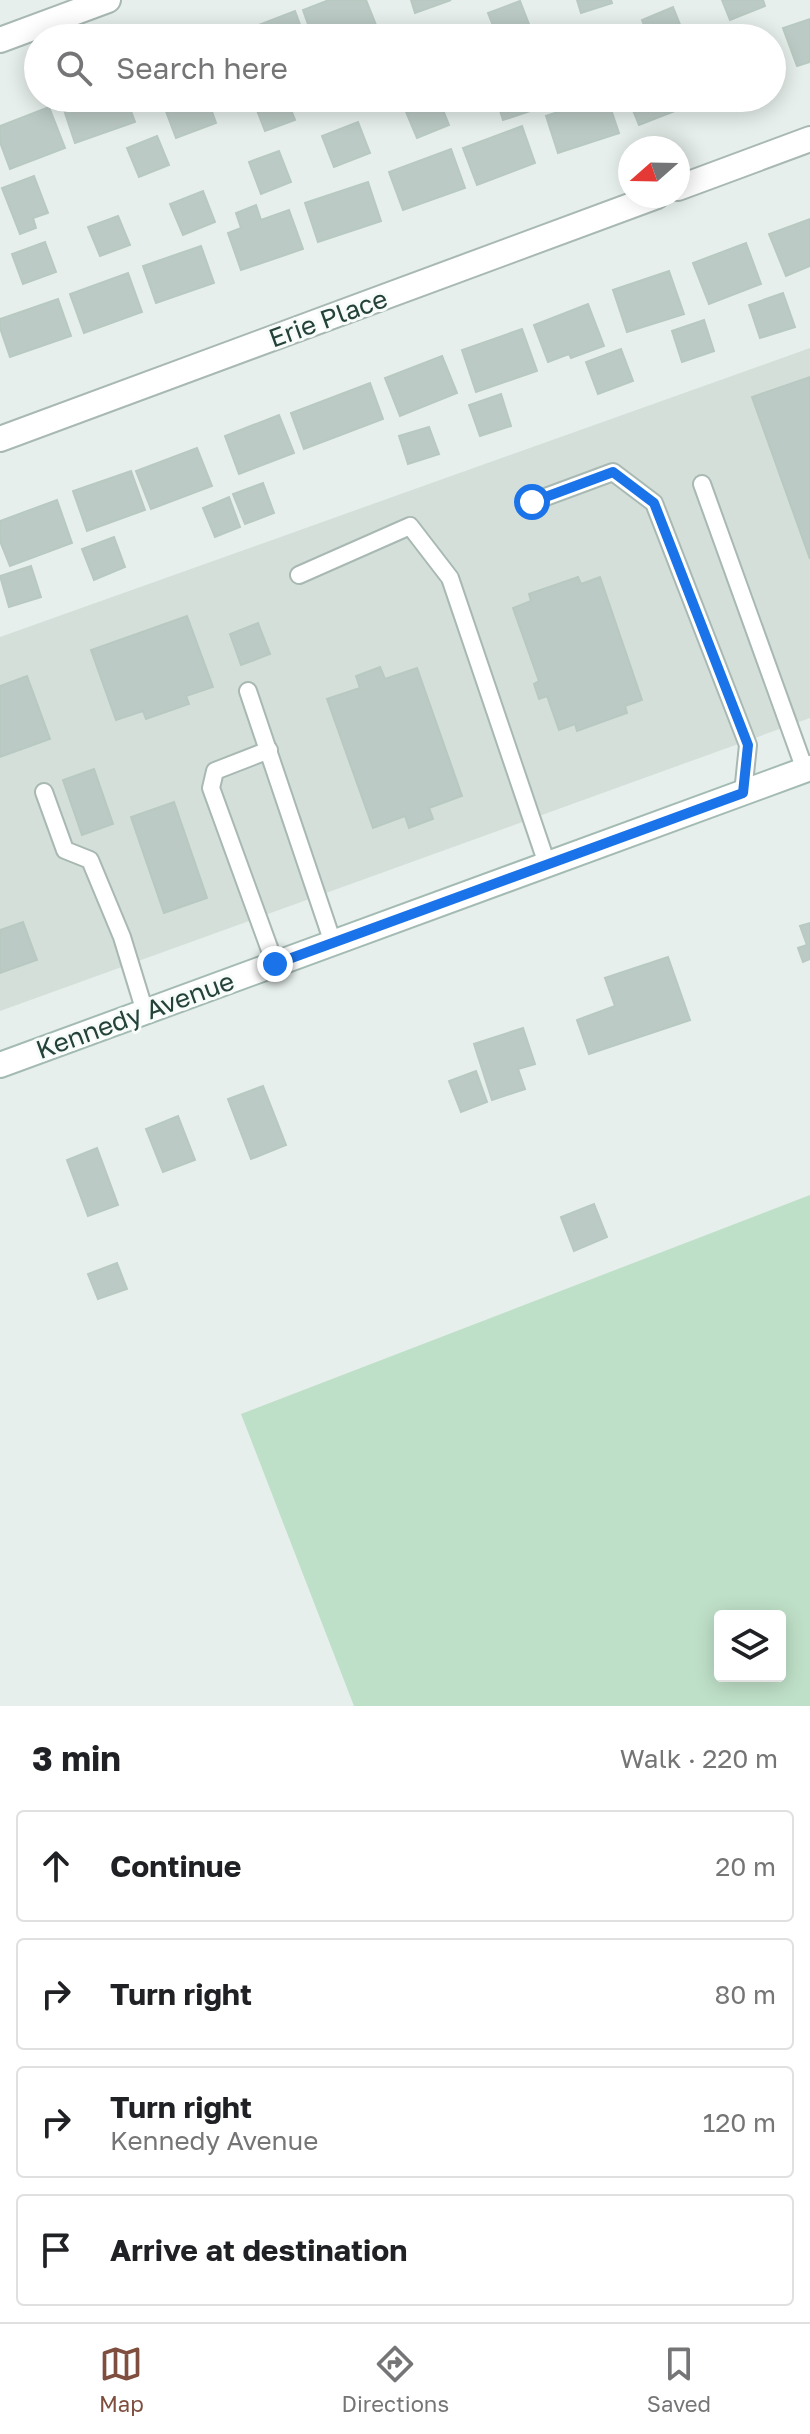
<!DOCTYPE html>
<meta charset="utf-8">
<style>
:root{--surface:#fff;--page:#f2f2f2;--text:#202124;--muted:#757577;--line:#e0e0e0;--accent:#7f4e3f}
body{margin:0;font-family:"Golos Text",sans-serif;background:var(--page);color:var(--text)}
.controls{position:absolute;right:24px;bottom:24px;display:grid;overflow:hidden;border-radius:8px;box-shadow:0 4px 20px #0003}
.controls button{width:72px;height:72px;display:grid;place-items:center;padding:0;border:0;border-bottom:2px solid var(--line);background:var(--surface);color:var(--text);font:40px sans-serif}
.compass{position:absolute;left:618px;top:136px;width:72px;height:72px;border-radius:50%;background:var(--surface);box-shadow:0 4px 20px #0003;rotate:250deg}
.stop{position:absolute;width:24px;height:24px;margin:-18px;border:6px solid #1a73e8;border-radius:50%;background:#fff}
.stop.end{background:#1a73e8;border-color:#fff;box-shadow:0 2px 8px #0008}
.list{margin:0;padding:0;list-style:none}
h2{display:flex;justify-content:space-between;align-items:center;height:104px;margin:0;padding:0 32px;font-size:34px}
h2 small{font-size:26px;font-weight:400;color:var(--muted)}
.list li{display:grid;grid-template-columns:52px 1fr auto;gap:24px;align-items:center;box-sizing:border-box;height:112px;margin:0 16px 16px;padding:0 16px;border:2px solid var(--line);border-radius:8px}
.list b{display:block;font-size:30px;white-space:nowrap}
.list p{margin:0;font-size:26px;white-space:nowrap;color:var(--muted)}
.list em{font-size:26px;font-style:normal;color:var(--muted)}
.icon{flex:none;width:44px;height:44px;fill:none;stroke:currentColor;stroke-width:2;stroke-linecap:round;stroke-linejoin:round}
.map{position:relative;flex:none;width:810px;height:1706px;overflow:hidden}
.search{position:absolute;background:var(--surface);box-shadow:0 4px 20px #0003;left:24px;right:24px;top:24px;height:88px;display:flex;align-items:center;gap:20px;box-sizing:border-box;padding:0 28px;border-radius:44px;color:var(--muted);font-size:30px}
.sheet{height:616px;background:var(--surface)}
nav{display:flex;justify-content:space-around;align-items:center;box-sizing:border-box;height:112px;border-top:2px solid var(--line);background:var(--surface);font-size:22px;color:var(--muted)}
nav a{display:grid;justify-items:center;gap:4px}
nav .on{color:var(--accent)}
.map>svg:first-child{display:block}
</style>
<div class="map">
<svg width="810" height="1706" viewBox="0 0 810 1706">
<rect width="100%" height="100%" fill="#e6efeb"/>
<polygon fill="#d4dfda" points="810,348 810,718 0,1011 0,637"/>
<path fill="#bfe0c8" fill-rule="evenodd" d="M810,1195V1706H354L241,1414ZM720,1616H780V1676H720Z"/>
<g fill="#bbcac4" stroke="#b8c9c2" stroke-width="2">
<polygon points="329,0 366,0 376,25 355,32 357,38 313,38 303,10"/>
<polygon points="411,0 451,0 415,13"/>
<polygon points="577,0 611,0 612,3 581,13"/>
<polygon points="722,0 763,0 765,6 730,20"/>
<polygon points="520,1 532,32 517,38 498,38 488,13"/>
<polygon points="673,7 685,37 649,38 642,20"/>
<polygon points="295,11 305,38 240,38 238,33"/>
<polygon points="810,19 810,62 797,66 783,28"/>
<polygon points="772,57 779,75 772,78"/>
<polygon points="81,98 126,98 135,122 75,143 62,104"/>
<polygon points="161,98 207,98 216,123 176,138"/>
<polygon points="259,98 286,98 295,120 265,131 253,100"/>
<polygon points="425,98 438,98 449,125 417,138 404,107"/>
<polygon points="496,98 529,98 533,110 503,120"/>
<polygon points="601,98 607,98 619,133 558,153 546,116"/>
<polygon points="628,98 696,98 698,102 639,125"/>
<polygon points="49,107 65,148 10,169 0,142 0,126"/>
<polygon points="358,122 370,153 334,167 322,136"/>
<polygon points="522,126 535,163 477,185 463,148"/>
<polygon points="157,136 169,165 139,177 127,148"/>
<polygon points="451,149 465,188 403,210 389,172"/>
<polygon points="279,151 291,182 261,194 249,162"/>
<polygon points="34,176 48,213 33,218 36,228 20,234 2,188"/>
<polygon points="368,182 381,221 318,242 305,203"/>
<polygon points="203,191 215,222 183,235 170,204"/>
<polygon points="256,205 261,220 289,210 303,249 241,270 228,233 241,228 236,213"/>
<polygon points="118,216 130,245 100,256 88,227"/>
<polygon points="810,219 810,266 786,276 769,234"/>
<polygon points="45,242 56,272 23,284 12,254"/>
<polygon points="746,243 761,284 709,304 693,263"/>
<polygon points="201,246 214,283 156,303 143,266"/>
<polygon points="669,271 684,314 627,332 613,290"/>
<polygon points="128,273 142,312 84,333 70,294"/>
<polygon points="783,293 795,327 760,338 749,305"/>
<polygon points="58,299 71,336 10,357 0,328 0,319"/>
<polygon points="588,304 604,346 571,358 569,354 548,362 534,325"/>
<polygon points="704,320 714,351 682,362 672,331"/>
<polygon points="522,329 537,371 476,392 462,350"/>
<polygon points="621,349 633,381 598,394 586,362"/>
<polygon points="442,356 457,393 400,416 385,378"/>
<polygon points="810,377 810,559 752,397"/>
<polygon points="370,383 383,419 304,449 291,413"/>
<polygon points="501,394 511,426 480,436 469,405"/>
<polygon points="279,415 294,453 239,474 225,436"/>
<polygon points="429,427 439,454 408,464 399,436"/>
<polygon points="197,448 212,486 151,509 136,471"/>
<polygon points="131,471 145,510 87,531 73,491"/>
<polygon points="263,483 274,513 245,524 233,494"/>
<polygon points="229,497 240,527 215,537 203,508"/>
<polygon points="57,500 72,543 10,566 0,541 0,521"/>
<polygon points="114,537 125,567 94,580 82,549"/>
<polygon points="31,566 41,597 9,607 0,576"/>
<polygon points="578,577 581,584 600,577 642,700 625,706 627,713 577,731 575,724 559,730 547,696 539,699 534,684 539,681 513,608 531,601 529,594"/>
<polygon points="187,616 213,687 186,696 189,704 146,719 143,711 116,720 91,650"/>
<polygon points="258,623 270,654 241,665 230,634"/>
<polygon points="380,667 385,679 417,668 462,796 429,808 433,819 409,828 405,816 373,828 327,699 360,688 356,676"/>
<polygon points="27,676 50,739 0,757 0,686"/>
<polygon points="94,769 113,824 82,835 63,780"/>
<polygon points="174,802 207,898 164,913 131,817"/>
<polygon points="23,922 37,960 0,973 0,930"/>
<polygon points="810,923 810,959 803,962 798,948 807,945 800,926"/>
<polygon points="668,957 690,1020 589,1054 577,1020 615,1006 605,978"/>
<polygon points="523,1028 535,1064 518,1069 525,1089 492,1100 474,1044"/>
<polygon points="476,1071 487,1102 461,1112 449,1081"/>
<polygon points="263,1086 286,1145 251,1159 228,1099"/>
<polygon points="178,1116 195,1160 163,1172 146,1129"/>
<polygon points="97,1148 118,1205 88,1216 67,1160"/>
<polygon points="594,1204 607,1237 574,1251 561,1217"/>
<polygon points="117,1263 127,1289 98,1299 88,1274"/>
</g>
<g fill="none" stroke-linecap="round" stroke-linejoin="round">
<g stroke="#a8b8b2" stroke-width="20">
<g id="lane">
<polyline points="702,484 805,770"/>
<polyline points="532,502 613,472 654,503 748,745 743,793"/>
<polyline points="299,575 410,526 450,578 547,864"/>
<polyline points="248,691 333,943"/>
<polyline points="269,750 215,771 211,788 275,964"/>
<polyline points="44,792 65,850 90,860 122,937 145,1012"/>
</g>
</g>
<g stroke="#a8b8b2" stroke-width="28">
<g id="street">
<polyline points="0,40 108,0"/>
<polyline points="678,188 810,139"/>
<polyline points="0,439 657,196"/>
</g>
</g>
<g stroke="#a4bbb3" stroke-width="28">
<polyline id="secondary" points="0,1065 810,768"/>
</g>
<use href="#lane" stroke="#fff" stroke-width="16"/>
<use href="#street" stroke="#fff" stroke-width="24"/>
<use href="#secondary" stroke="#fff" stroke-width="24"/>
</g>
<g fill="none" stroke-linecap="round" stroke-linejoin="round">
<polyline stroke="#1a73e8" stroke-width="10" points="275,964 743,793 748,745 654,503 613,472 532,502"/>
</g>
<g text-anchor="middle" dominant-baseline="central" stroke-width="6" stroke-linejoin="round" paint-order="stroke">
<g font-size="26" fill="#24423a" stroke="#f7fbf9">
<text transform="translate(328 318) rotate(-20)">Erie Place</text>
<text transform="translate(135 1015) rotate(-20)">Kennedy Avenue</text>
</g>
</g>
</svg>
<div class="controls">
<button><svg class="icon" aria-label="layers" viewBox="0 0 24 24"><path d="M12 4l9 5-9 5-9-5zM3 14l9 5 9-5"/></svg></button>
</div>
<svg class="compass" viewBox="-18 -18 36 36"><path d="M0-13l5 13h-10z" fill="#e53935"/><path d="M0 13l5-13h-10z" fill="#757577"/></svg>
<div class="stop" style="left:532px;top:502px"></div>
<div class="stop end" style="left:275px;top:964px"></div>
<div class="search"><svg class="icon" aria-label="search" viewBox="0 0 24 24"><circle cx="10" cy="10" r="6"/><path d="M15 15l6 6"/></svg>Search here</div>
</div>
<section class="sheet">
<h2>3 min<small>Walk · 220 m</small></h2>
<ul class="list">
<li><svg class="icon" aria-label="ahead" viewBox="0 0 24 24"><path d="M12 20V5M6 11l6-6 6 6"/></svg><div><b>Continue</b></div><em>20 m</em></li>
<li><svg class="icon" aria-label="right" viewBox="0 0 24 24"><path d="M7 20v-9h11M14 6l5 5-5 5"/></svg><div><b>Turn right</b></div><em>80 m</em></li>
<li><svg class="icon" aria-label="right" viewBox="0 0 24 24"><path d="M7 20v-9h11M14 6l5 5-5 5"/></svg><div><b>Turn right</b><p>Kennedy Avenue</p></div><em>120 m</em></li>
<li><svg class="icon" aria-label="arrive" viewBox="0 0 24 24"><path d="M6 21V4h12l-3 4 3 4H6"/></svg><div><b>Arrive at destination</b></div></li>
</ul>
</section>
<nav>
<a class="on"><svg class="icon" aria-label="map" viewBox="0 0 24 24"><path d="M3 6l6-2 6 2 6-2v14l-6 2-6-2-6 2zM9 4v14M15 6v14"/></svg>Map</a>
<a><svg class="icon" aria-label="directions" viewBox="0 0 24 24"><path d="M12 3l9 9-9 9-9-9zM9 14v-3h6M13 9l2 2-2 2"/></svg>Directions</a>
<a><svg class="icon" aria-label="saved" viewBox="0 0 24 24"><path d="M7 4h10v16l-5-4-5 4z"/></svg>Saved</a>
</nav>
